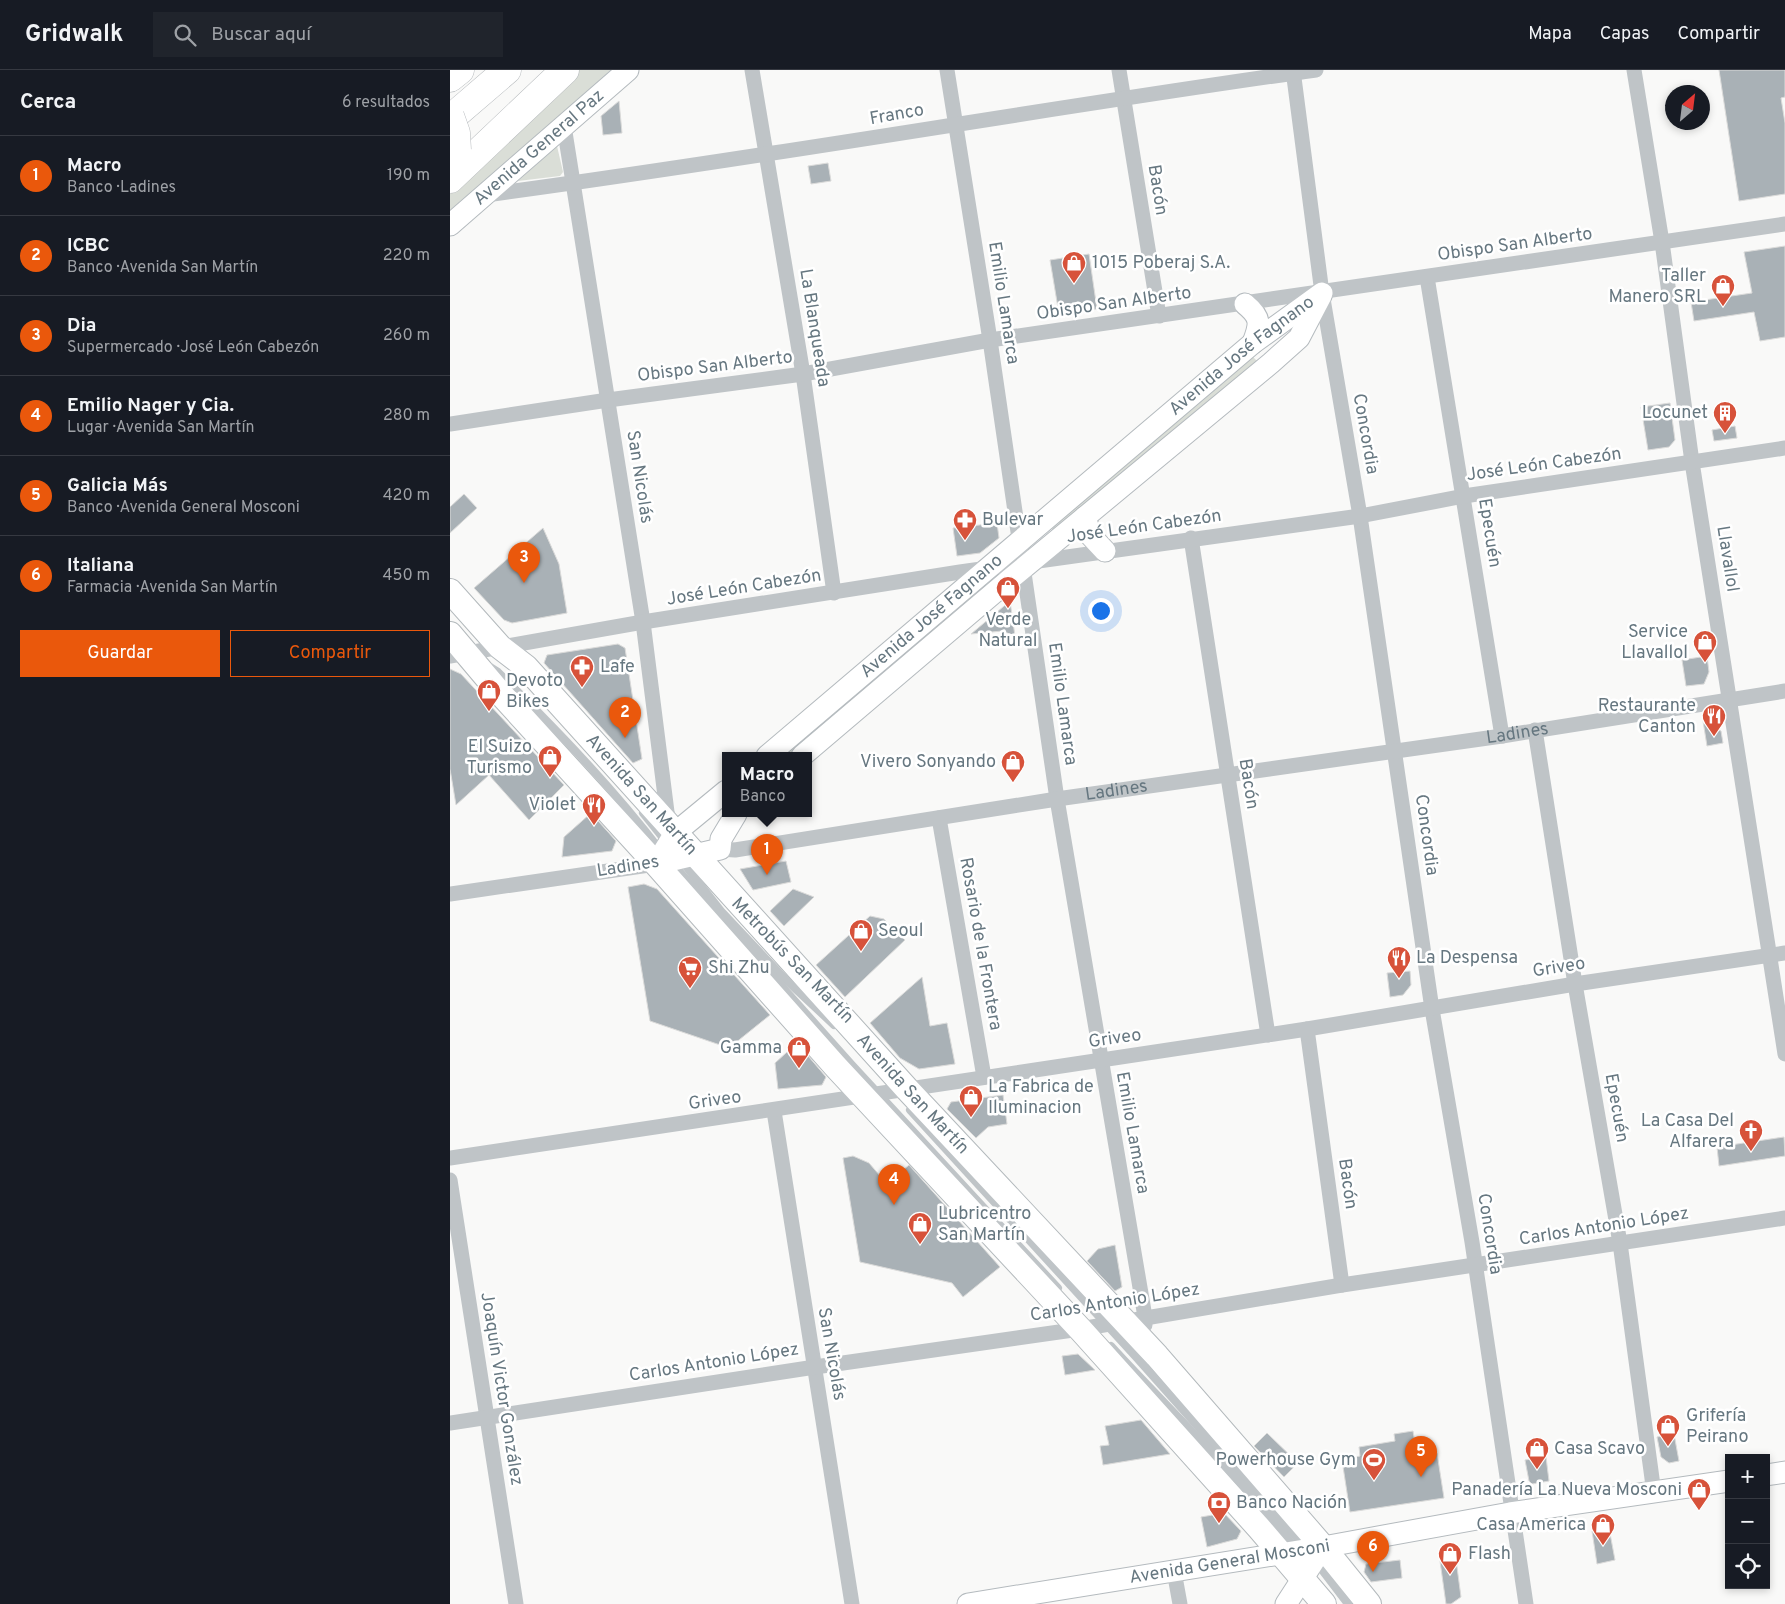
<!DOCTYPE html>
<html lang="es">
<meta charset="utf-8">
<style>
:root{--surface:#171b24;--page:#20242c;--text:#f1f3f6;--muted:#9ea1a6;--line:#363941;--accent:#ea580c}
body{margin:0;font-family:Overpass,sans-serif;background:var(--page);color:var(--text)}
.controls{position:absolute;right:15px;bottom:15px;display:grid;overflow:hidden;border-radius:0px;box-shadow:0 2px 8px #0003}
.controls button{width:45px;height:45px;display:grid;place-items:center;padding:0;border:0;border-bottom:1px solid var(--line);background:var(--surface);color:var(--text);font:25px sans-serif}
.compass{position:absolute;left:1215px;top:15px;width:45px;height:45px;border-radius:50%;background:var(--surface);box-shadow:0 2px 8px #0003;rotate:28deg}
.you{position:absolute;left:650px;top:540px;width:18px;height:18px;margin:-12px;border:4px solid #fff;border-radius:50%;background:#1a73e8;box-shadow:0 0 0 8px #1a73e833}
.badge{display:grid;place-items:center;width:32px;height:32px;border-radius:50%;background:var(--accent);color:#fff;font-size:16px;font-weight:700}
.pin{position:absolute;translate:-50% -41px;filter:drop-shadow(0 1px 2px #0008)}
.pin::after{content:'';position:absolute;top:26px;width:18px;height:15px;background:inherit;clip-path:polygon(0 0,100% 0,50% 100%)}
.popup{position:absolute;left:272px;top:682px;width:90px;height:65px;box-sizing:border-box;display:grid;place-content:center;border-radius:0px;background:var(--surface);filter:drop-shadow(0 1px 4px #0005);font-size:16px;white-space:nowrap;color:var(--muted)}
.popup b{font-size:19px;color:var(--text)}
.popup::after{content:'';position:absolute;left:50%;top:100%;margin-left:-10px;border:10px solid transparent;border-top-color:var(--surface)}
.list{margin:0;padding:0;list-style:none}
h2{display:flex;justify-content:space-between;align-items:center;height:65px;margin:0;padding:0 20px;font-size:21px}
h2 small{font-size:16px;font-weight:400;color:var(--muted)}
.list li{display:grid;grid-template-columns:32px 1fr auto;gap:15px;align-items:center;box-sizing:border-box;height:80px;padding:0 20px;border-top:1px solid var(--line)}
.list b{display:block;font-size:19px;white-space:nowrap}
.list p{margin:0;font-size:16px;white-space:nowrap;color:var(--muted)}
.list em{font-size:16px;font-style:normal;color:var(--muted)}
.actions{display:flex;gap:10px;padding:15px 20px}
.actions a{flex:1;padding:11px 0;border:1px solid var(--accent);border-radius:0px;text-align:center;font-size:18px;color:var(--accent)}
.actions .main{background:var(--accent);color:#fff}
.icon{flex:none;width:28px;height:28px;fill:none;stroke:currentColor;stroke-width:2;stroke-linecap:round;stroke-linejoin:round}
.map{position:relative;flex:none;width:1335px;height:1534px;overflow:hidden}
header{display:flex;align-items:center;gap:30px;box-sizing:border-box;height:70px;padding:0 25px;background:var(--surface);border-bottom:1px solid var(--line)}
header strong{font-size:24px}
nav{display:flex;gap:28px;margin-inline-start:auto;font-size:18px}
.search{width:350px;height:45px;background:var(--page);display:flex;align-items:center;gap:12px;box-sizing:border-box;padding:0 18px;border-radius:0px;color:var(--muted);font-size:19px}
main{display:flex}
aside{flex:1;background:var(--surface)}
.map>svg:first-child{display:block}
</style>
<header>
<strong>Gridwalk</strong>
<div class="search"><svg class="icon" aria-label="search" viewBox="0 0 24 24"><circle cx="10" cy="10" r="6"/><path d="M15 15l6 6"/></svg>Buscar aquí</div>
<nav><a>Mapa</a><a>Capas</a><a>Compartir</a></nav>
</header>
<main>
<aside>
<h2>Cerca<small>6 resultados</small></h2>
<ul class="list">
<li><span class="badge">1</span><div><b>Macro</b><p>Banco · Ladines</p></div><em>190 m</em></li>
<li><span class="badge">2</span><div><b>ICBC</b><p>Banco · Avenida San Martín</p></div><em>220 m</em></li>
<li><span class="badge">3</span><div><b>Dia</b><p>Supermercado · José León Cabezón</p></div><em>260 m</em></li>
<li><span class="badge">4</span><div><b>Emilio Nager y Cia.</b><p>Lugar · Avenida San Martín</p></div><em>280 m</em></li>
<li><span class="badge">5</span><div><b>Galicia Más</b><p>Banco · Avenida General Mosconi</p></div><em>420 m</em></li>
<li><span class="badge">6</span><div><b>Italiana</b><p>Farmacia · Avenida San Martín</p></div><em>450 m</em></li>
</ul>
<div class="actions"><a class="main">Guardar</a><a>Compartir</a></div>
</aside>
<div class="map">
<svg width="1335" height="1534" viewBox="0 0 1335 1534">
<rect width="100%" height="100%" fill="#f9f9f8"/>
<g fill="#daded7">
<polygon points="128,0 164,0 0,142 0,124"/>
<polygon points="107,76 113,102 110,106 68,111"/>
<polygon points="803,287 808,292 604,463 601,456"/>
<polygon points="482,556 485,562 341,686 328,686"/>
</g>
<g fill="#a9b1b6" stroke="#dbdbda">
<polygon points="1269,0 1335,0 1335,27 1331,28 1335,53 1335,124 1289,131"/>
<polygon points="169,31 172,63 153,65 151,46"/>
<polygon points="378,93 381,111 361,114 358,96"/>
<polygon points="1335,176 1335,267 1310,271 1304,242 1244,251 1241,232 1302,223 1294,182"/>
<polygon points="639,184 647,239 609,244 600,190"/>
<polygon points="1220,333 1225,370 1219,377 1198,380 1191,337"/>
<polygon points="1285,356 1287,368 1264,371 1262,360"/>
<polygon points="14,424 27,438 0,463 0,437"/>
<polygon points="547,453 549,468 530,483 507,486 503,458"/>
<polygon points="93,458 109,494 117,543 62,553 54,550 24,518"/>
<polygon points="560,531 565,566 552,561 521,564"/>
<polygon points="168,574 175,578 192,689 183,693 94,593 97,585"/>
<polygon points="1257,586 1259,602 1254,614 1236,616 1232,590"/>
<polygon points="0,599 11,604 114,715 79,750 39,705 6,735 0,699"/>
<polygon points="1253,651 1271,661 1273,673 1257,676"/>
<polygon points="141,743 166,771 162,781 112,787 114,767"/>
<polygon points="336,791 341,812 303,820 290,799"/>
<polygon points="194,814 207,819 320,945 279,978 200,951 178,817"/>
<polygon points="343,819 364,827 334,856 320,841"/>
<polygon points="420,846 434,849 455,870 395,927 366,895"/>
<polygon points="960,901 961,915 953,925 940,927 937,903"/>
<polygon points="472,907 480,956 497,953 505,994 469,999 450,988 420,953"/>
<polygon points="347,973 376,1007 372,1015 328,1019 325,993"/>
<polygon points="553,1025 557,1054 538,1057 526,1068 497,1039 501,1032"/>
<polygon points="1334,1067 1335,1086 1269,1096 1267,1077"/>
<polygon points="403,1086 419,1093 437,1114 459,1095 550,1197 513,1227 502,1213 410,1192 393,1088"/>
<polygon points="665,1175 672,1217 665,1221 637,1191 648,1179"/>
<polygon points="628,1284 645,1300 615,1305 612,1286"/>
<polygon points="691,1350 720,1384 653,1395 650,1376 659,1375 655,1356"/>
<polygon points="963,1361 967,1386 987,1383 994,1428 900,1442 892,1390 910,1386 909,1377 945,1371 944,1364"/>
<polygon points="817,1363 848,1393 834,1407 804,1376"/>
<polygon points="1224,1364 1229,1391 1219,1393 1211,1387 1207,1367"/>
<polygon points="1096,1387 1099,1411 1082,1414 1079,1411 1075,1390"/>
<polygon points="774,1443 791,1461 787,1469 757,1477 751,1447"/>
<polygon points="1159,1458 1165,1490 1147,1494 1142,1461"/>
<polygon points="1005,1482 1011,1527 1001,1534 996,1534 989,1484"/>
<polygon points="950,1490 952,1508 921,1512 914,1502 916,1494"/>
</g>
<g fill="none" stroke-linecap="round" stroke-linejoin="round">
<g stroke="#b4babe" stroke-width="23">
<g id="secondary">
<path id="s2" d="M0,155L178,0"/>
<path d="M795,234C812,248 810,254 803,273"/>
<polyline points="635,447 641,466 655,481"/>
<path id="s3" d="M317,686L803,273L872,223"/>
<polyline points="352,686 559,510 821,293 849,268 871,226"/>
<polyline points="206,794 270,779 271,769 286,744"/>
<polyline points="206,794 225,763 276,721"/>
<polyline points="1316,1405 1335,1402"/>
<path id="s4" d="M518,1534L873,1477L1060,1443L1279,1411"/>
<polyline points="836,1534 873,1477"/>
</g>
</g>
<g stroke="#b3b9bc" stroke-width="26">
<g id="primary">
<path id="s5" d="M0,521L50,577L76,597L457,1019L707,1286L873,1477L919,1534"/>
<polyline points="0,564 49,622 206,794 386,997 630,1259 809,1458 874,1534"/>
</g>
</g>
<g stroke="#b5b9bc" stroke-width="29">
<g id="highway">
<polyline points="0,8 10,0"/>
<polyline points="0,49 57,0"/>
<polyline points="0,109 115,0"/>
</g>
</g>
<g stroke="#bfc4c7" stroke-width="8">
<path d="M40,597L48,602C106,659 162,717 211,781"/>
<polyline points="193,743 217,773"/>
<polyline points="231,790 271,841 337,911 384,955"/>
<polyline points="222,793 402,995 608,1218"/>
<polyline points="460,1040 686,1287 855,1477"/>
<path d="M661,1276C722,1343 789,1405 845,1478"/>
<polyline points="866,1492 898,1534"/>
</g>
<g stroke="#bfc4c7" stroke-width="15">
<polyline points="302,0 353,304 384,523"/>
<polyline points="497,0 540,270 607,729 695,1247 695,1255"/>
<polyline points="669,0 709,246"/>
<polyline points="843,0 872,223 910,446 982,939 1022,1172 1076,1534"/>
<polyline points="1184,0 1212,172 1242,392 1335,984"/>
<polyline points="114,56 193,552 217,742 221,754"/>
<path d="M35,125C313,88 588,39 866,0"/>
<polyline points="977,207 1052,666"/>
<polyline points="0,354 158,330 353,304 540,270 1335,154"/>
<polyline points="741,468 818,965"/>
<polyline points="0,586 193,552 510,502 910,446 1014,426 1335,378"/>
<polyline points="1085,660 1125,914 1170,1173 1204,1423"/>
<polyline points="489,748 534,1007"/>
<path id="s1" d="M270,779L285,780L607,729L1052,666L1335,621"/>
<polyline points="0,824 206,794"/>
<polyline points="857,959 892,1215"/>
<polyline points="324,1041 402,1534"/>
<polyline points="0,1088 857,959 1125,914 1335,883"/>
<polyline points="0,1110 66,1534"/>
<polyline points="0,1353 365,1297 630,1259 892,1215 1335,1148"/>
<polyline points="724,1501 730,1534"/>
</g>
<use href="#secondary" stroke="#fff" stroke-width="21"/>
<use href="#primary" stroke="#fff" stroke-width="24"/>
<use href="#highway" stroke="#fff" stroke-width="28"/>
<g stroke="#b5b9bc" stroke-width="29" stroke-linecap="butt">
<polyline id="highway-bridge" points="0,46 6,63 7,80"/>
</g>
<use href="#highway-bridge" stroke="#fff" stroke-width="28"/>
</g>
<defs>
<g id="shop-pin" transform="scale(1.25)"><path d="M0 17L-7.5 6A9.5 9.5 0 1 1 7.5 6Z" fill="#d7523a" stroke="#fff"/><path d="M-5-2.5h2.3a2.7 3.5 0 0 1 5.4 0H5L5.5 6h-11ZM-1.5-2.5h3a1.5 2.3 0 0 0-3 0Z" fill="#fff"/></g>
<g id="building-pin" transform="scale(1.25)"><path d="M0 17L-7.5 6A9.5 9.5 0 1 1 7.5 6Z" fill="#d7523a" stroke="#fff"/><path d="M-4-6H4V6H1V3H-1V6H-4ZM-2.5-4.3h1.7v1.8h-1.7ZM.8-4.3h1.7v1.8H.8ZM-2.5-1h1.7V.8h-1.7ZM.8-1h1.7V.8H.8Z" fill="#fff"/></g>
<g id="pharmacy-pin" transform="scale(1.25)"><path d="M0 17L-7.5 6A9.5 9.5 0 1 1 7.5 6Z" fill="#d7523a" stroke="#fff"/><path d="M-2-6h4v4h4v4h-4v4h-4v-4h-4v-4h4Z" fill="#fff"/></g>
<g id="restaurant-pin" transform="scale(1.25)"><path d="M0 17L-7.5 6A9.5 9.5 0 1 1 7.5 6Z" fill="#d7523a" stroke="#fff"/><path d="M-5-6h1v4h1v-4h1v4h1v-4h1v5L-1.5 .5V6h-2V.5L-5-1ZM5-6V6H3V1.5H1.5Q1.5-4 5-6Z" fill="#fff"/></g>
<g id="supermarket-pin" transform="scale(1.25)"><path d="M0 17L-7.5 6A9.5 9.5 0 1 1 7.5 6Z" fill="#d7523a" stroke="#fff"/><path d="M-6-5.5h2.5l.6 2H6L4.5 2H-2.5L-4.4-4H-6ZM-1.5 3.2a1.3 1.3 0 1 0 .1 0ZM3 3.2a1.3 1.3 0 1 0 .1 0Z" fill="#fff"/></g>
<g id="church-pin" transform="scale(1.25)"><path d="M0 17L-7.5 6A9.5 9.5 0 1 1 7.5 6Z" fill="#d7523a" stroke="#fff"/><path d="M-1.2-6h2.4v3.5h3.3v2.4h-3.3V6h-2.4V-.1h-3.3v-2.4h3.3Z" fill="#fff"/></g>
<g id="stadium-pin" transform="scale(1.25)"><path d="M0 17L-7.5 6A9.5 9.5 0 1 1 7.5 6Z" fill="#d7523a" stroke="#fff"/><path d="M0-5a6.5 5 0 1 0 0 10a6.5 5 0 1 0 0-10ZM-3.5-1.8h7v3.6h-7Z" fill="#fff"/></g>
<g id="bank-pin" transform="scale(1.25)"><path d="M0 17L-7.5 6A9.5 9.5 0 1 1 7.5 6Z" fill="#d7523a" stroke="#fff"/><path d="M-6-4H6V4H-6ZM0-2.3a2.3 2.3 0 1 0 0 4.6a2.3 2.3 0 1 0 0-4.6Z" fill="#fff"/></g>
</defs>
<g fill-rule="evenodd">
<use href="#shop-pin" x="624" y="193"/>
<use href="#shop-pin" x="1273" y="216"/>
<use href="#building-pin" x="1275" y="343"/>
<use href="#pharmacy-pin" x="515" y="450"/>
<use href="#shop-pin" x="558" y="518"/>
<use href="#shop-pin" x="1255" y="572"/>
<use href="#pharmacy-pin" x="132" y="597"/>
<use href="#shop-pin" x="39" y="621"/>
<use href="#restaurant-pin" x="1264" y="646"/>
<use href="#shop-pin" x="100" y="687"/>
<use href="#shop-pin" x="563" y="692"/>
<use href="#restaurant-pin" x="144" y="735"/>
<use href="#shop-pin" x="411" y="861"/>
<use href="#restaurant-pin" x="949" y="888"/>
<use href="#supermarket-pin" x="240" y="898"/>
<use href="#shop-pin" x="349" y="978"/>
<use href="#shop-pin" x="521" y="1027"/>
<use href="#church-pin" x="1301" y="1061"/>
<use href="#shop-pin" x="470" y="1154"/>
<use href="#shop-pin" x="1218" y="1356"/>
<use href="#shop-pin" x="1087" y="1379"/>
<use href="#stadium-pin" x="924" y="1390"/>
<use href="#shop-pin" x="1249" y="1420"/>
<use href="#bank-pin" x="769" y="1433"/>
<use href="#shop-pin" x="1153" y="1455"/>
<use href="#shop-pin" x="1000" y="1484"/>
</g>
<g text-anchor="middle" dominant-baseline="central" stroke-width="5" stroke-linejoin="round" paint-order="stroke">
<g font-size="18" fill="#667780" stroke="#fff">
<text transform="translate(447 45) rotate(-10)">Franco</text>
<text stroke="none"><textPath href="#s2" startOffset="118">Avenida General Paz</textPath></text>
<text transform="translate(707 120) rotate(81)">Bacón</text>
<text transform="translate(1065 175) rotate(-8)">Obispo San Alberto</text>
<text transform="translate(553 233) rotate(81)">Emilio Lamarca</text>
<text transform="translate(664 234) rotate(-8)">Obispo San Alberto</text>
<text transform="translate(364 258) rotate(81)">La Blanqueada</text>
<text stroke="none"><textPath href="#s3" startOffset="621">Avenida José Fagnano</textPath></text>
<text transform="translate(265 297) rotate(-7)">Obispo San Alberto</text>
<text transform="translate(915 364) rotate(80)">Concordia</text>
<text transform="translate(1094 395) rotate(-8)">José León Cabezón</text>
<text transform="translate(189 407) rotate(81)">San Nicolás</text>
<text transform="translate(694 457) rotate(-8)">José León Cabezón</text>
<text transform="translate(1039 463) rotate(81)">Epecuén</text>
<text transform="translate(1277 489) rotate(81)">Llavallol</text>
<text transform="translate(294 518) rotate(-9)">José León Cabezón</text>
<text stroke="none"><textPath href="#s3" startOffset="216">Avenida José Fagnano</textPath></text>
<text transform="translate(612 634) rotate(82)">Emilio Lamarca</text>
<text stroke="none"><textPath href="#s1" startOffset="806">Ladines</textPath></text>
<text transform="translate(798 714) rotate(81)">Bacón</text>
<text stroke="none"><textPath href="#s1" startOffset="401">Ladines</textPath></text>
<text stroke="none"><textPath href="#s5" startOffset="280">Avenida San Martín</textPath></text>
<text transform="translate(976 765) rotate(82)">Concordia</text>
<text transform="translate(178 797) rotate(-9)">Ladines</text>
<text transform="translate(530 874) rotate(80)">Rosario de la Frontera</text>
<text transform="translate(342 891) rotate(46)">Metrobús San Martín</text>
<text transform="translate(1109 898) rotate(-9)">Griveo</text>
<text transform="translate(665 969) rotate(-8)">Griveo</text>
<text stroke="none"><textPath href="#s5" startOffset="684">Avenida San Martín</textPath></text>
<text transform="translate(265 1031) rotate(-8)">Griveo</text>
<text transform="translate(1166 1038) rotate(80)">Epecuén</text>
<text transform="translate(682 1063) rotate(80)">Emilio Lamarca</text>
<text transform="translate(897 1114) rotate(82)">Bacón</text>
<text transform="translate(1154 1157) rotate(-9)">Carlos Antonio López</text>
<text transform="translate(1039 1164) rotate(81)">Concordia</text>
<text transform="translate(665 1233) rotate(-9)">Carlos Antonio López</text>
<text transform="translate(381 1284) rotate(80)">San Nicolás</text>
<text transform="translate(264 1293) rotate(-9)">Carlos Antonio López</text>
<text transform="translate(51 1319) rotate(81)">Joaquín Victor González</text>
<text stroke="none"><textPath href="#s4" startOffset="265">Avenida General Mosconi</textPath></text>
</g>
<g font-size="18" fill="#667780" stroke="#fff" text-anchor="start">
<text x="642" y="193">1015 Poberaj S.A.</text>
<text x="1256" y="206" text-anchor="end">Taller<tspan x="1256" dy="21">Manero SRL</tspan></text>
<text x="1258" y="343" text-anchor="end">Locunet</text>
<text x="532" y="450">Bulevar</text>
<text x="558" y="550" text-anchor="middle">Verde<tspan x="558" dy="21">Natural</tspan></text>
<text x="1238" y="562" text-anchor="end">Service<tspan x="1238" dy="21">Llavallol</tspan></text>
<text x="150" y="597">Lafe</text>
<text x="56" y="611">Devoto<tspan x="56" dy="21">Bikes</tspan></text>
<text x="1246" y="636" text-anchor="end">Restaurante<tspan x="1246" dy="21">Canton</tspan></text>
<text x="82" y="677" text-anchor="end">El Suizo<tspan x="82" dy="21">Turismo</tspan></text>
<text x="546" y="692" text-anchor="end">Vivero Sonyando</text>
<text x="126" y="735" text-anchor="end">Violet</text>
<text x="428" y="861">Seoul</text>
<text x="966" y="888">La Despensa</text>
<text x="258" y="898">Shi Zhu</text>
<text x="332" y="978" text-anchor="end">Gamma</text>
<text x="538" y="1017">La Fabrica de<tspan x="538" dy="21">Iluminacion</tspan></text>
<text x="1284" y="1051" text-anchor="end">La Casa Del<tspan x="1284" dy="21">Alfarera</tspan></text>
<text x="488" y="1144">Lubricentro<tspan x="488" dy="21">San Martín</tspan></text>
<text x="1236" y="1346">Grifería<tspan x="1236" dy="21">Peirano</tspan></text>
<text x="1104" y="1379">Casa Scavo</text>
<text x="906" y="1390" text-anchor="end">Powerhouse Gym</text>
<text x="1232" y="1420" text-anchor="end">Panadería La Nueva Mosconi</text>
<text x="786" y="1433">Banco Nación</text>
<text x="1136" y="1455" text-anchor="end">Casa America</text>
<text x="1018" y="1484">Flash</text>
</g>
</g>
</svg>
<div class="controls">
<button>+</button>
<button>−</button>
<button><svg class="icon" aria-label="locate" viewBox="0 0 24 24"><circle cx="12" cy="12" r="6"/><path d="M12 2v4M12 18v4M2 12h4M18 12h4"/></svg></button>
</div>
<svg class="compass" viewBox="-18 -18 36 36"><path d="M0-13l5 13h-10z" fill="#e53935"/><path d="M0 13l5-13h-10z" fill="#9ea1a6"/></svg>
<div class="you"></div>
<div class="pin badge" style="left:317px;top:805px">1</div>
<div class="popup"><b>Macro</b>Banco</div>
<div class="pin badge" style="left:175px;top:668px">2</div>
<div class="pin badge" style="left:74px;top:513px">3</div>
<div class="pin badge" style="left:444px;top:1135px">4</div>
<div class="pin badge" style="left:971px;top:1407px">5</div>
<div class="pin badge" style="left:923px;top:1502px">6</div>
</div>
</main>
